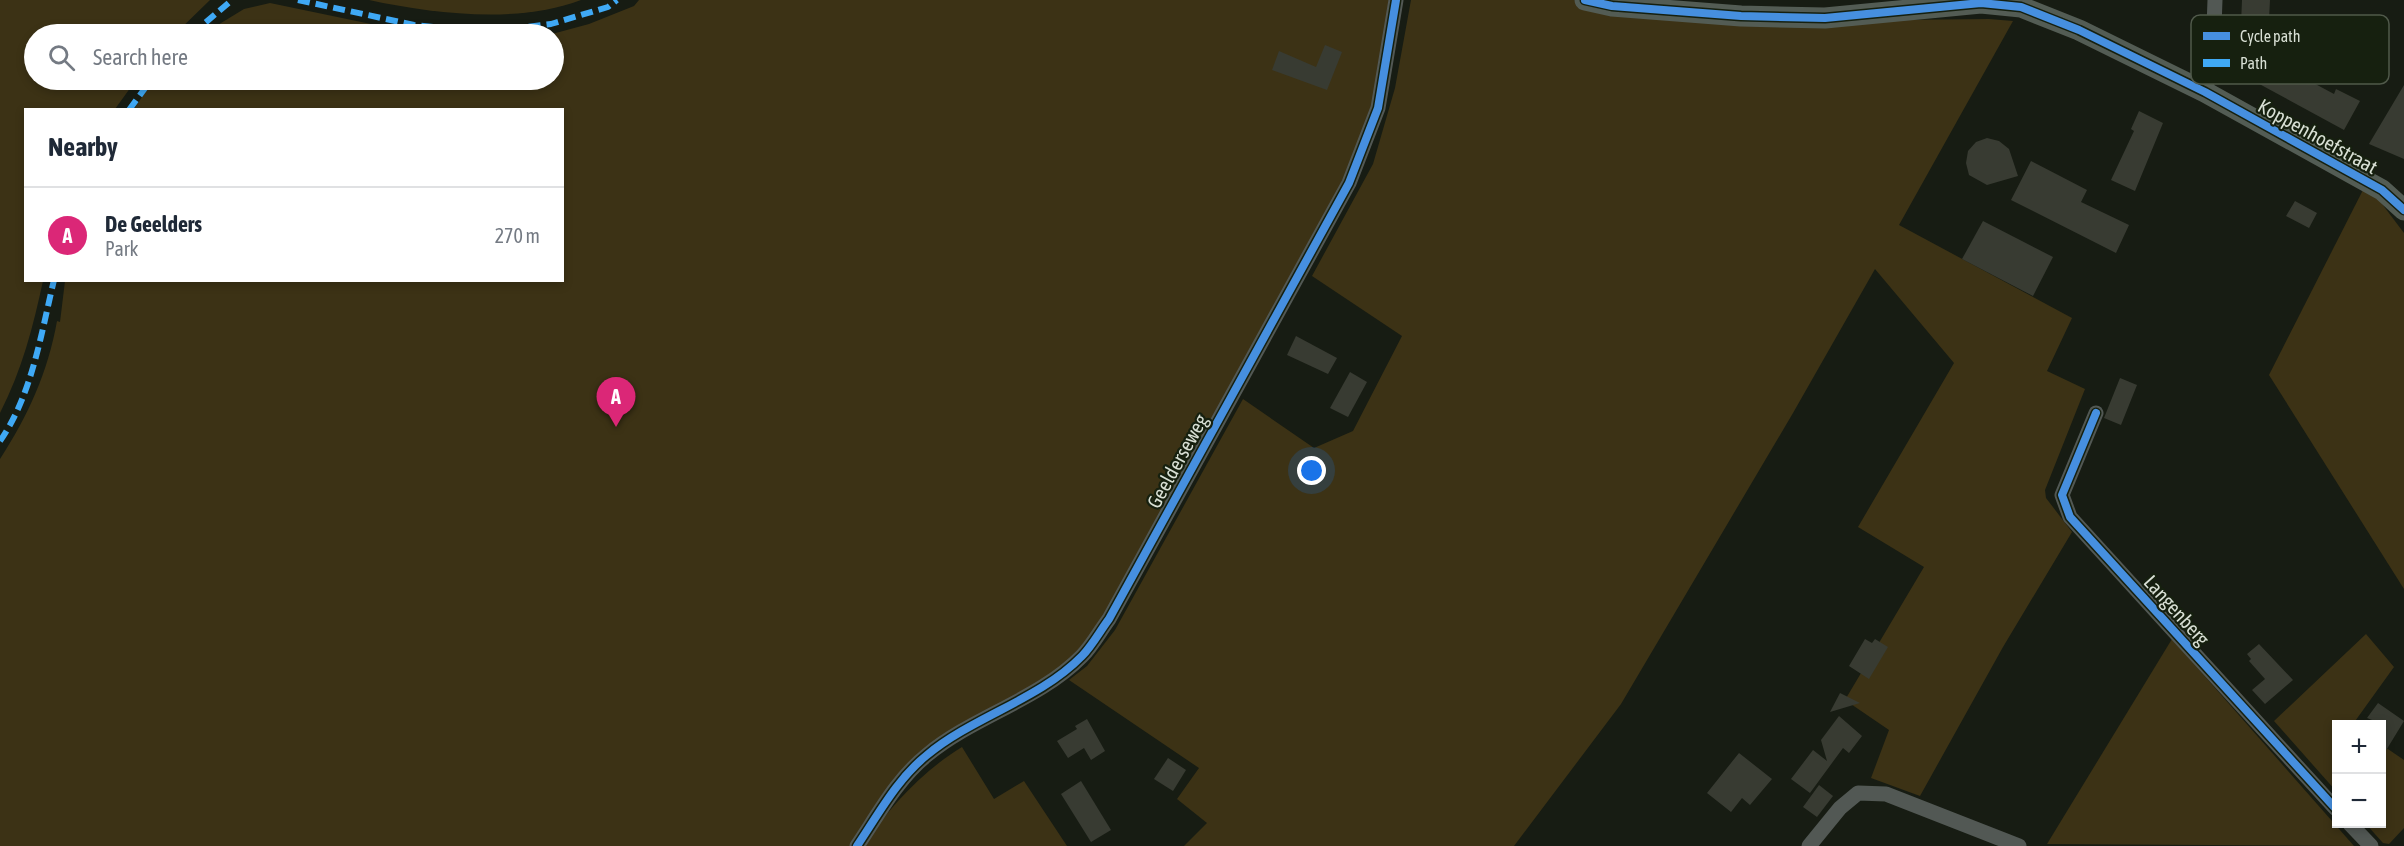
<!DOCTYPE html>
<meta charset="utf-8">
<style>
:root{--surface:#fff;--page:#f2f2f3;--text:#1f2937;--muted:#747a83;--line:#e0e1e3;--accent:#db2777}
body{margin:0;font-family:"Asap Condensed",sans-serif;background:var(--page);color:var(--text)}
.controls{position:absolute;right:18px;bottom:18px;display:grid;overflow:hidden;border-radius:0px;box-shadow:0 3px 9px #0003}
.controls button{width:54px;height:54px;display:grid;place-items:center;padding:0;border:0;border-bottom:2px solid var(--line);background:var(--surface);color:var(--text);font:30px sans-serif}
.you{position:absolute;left:1312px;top:471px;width:21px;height:21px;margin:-15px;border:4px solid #fff;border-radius:50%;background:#1a73e8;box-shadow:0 0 0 9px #1a73e833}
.badge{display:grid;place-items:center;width:39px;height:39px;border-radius:50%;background:var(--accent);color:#fff;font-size:20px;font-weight:700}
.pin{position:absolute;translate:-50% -50px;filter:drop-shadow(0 2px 3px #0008)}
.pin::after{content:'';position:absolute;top:32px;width:21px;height:18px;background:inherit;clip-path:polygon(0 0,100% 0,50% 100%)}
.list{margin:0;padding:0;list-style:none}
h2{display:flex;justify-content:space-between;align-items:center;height:78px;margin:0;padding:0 24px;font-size:26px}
h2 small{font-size:20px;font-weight:400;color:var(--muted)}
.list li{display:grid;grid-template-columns:39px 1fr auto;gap:18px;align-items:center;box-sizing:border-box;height:96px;padding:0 24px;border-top:2px solid var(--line)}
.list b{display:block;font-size:22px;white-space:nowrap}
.list p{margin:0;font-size:20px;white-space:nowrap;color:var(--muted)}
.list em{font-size:20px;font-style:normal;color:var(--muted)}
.icon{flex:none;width:33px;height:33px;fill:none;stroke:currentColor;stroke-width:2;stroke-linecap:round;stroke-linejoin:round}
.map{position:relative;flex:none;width:2404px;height:846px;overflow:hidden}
.search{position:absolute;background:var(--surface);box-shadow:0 3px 9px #0003;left:24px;top:24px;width:540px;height:66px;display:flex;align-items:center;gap:15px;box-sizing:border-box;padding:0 21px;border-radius:33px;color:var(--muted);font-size:22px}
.panel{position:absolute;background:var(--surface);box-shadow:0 3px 9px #0003;left:24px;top:108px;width:540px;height:174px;border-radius:0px}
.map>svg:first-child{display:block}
</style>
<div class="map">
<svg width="2404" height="846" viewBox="0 0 2404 846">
<rect width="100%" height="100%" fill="#171c13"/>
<g fill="#3c3215">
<path d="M0,0H210L175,34H34V80H136L115,109L26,110V280L43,281C33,327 22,370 0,413Z"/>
<path d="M369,0H581C519,24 434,14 369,0Z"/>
<path d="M639,0H1389L1374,105L1344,181L1103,616L1079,651L1048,677L960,727L850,846H0V459C28,416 48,372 57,321L60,322L65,281L562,280V110L134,109L152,82L155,80H554L552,34L589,24L634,6Z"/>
<polygon points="1411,0 1574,0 1594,7 1803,21 1989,19 2013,21 1899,225 2072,318 2047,371 2085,389 2045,490 2046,498 2072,532 2003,647 1920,796 1871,778 1889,730 1845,700 1924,567 1858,527 1954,363 1875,269 1793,413 1621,704 1514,846 1184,846 1207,823 1177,799 1199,768 1069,680 1087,666 1115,630 1243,399 1314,448 1353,431 1402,336 1312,276 1373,164 1395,88"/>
<polygon points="270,3 419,34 203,34 244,9"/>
<polygon points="2365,186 2370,188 2404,233 2404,589 2269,375"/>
<polygon points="2366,634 2394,667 2353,724 2336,724 2336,791 2274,721"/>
<polygon points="2172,639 2354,846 2047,844"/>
<polygon points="2382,745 2404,760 2404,828 2389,844 2383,843 2366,824 2382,824"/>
<path d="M962,747L994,799L1024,781L1067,846H863C890,807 921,772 962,747Z"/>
</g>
<g fill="#383b32">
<polygon points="2242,0 2270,0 2267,58 2334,94 2336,89 2360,101 2344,130 2239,73"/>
<polygon points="1325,45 1342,52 1327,90 1272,70 1279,51 1316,67"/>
<polygon points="2404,85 2404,159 2369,144"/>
<polygon points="2139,111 2163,123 2135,191 2111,180 2134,131 2131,129"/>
<polygon points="1987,138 1999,141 2009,149 2018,176 1987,185 1969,175 1966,163 1968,151 1976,142"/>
<polygon points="2031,161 2087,190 2081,202 2129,225 2116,253 2011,200"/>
<polygon points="2295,201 2317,213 2309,228 2286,216"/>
<polygon points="1983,221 2053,257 2033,296 1962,259"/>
<polygon points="1296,336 1337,358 1328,374 1287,355"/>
<polygon points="1350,372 1367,382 1348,417 1330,408"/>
<polygon points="2120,378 2137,385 2121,425 2104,418"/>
<polygon points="1865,639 1872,643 1875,639 1888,647 1869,679 1849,666"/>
<polygon points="2259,644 2293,680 2265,704 2252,690 2265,679 2249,661 2251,659 2247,654"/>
<polygon points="1840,693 1860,703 1830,712"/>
<polygon points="2378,703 2404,721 2382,757 2382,724 2367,718"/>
<polygon points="1839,716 1862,736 1849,753 1843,748 1810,793 1791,779 1813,750 1827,761 1821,740"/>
<polygon points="1087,719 1105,751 1091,760 1084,748 1068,758 1057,741 1077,729 1075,726"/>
<polygon points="1739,753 1772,779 1750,805 1742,798 1731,812 1707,793"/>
<polygon points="1168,758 1186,770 1173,791 1154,779"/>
<polygon points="1081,781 1111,830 1091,842 1061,794"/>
<polygon points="1819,785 1833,796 1817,817 1803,807"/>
</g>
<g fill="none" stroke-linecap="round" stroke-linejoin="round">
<g stroke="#525854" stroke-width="15">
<polyline points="2205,92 2213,55 2215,0"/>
<polyline points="2096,413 2062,495 2070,517 2336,809"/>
<polyline points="2350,824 2371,846"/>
<path d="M857,846C878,815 897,779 927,755C974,716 1039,700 1082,656C1092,646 1100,631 1109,619L1349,183L1378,108L1396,0"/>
<polyline points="1809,846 1840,808 1858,793 1886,794 2019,846"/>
</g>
<polyline stroke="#535c54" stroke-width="21" points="1585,0 1612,6 1741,16 1825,18 1981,3 2021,7 2079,30 2205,92 2382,190 2404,210"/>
<g stroke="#3fa9f5" stroke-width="6" stroke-dasharray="12 6" stroke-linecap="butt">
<polyline points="298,0 414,25 485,32 551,24 608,7 617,0"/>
<polyline points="192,34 232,0"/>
<polyline points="129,110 151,80"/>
<path d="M0,441C32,395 41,334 54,280"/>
</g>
<g stroke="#16200f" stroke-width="11">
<g id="cycleway">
<polyline points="1585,0 1612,6 1741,16 1825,18 1981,3 2021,7 2079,30 2205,92 2382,190 2404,210"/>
<polyline points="2096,413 2062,495 2070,517 2336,809"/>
<path d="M857,846C878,815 897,779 927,755C974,716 1039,700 1082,656C1092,646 1100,631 1109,619L1349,183L1378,108L1396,0"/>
</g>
</g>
<use href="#cycleway" stroke="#468fdf" stroke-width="8"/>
</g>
<g text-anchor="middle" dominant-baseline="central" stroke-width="4.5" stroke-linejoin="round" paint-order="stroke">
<g font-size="20" fill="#d8dfd4" stroke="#16200f">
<text transform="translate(2318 136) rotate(29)">Koppenhoefstraat</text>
<text transform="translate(1177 461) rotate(-61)">Geelderseweg</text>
<text transform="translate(2177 610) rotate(48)">Langenberg</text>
</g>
</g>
<rect x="2191" y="15" width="198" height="69" rx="9" fill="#16200f" stroke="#50594a" stroke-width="1.5"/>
<rect x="2203" y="32" width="27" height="8" fill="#468fdf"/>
<rect x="2203" y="59" width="27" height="8" fill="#3fa9f5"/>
<g font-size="16" fill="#d8dfd4">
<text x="2240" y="42">Cycle path</text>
<text x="2240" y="69">Path</text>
</g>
</svg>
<div class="controls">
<button>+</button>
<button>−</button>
</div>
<div class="you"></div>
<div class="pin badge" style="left:616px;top:427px">A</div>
<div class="search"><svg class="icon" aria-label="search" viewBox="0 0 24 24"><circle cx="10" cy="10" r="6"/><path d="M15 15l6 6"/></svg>Search here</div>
<section class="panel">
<h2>Nearby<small></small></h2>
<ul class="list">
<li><span class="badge">A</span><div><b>De Geelders</b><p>Park</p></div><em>270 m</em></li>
</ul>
</section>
</div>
